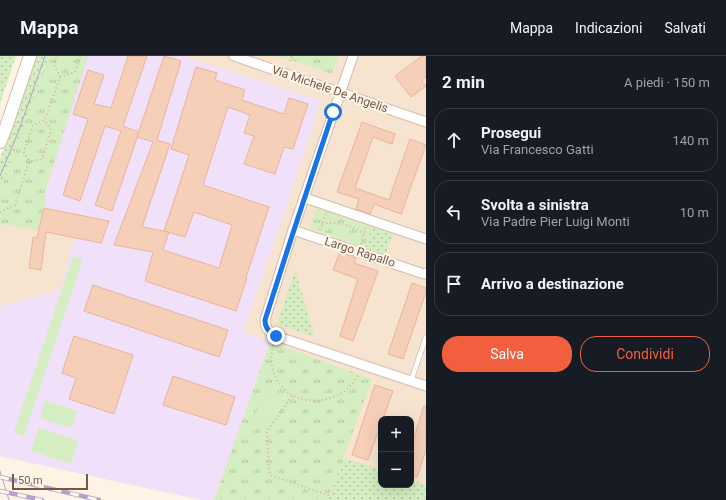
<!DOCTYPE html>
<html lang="it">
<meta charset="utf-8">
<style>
:root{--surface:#171b24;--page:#242831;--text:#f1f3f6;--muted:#9ea1a6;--line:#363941;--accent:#f15f3f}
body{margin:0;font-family:Roboto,sans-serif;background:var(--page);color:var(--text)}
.controls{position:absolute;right:12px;bottom:12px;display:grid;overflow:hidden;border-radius:8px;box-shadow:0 4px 16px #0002}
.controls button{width:36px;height:36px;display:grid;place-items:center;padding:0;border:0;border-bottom:1px solid var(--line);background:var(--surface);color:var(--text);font:20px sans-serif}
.scale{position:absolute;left:12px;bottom:10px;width:76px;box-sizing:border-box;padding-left:4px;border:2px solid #795747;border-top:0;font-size:11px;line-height:14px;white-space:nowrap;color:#795747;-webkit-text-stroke:3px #fff7ec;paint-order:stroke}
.stop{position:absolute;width:12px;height:12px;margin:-9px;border:3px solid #1a73e8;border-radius:50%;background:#fff}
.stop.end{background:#1a73e8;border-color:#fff;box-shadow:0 1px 4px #0008}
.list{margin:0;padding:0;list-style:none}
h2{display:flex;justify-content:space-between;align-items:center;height:52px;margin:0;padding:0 16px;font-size:17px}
h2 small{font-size:13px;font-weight:400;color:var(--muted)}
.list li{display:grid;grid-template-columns:26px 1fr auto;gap:12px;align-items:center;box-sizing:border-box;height:64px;margin:0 8px 8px;padding:0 8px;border:1px solid var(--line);border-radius:16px}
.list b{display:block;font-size:15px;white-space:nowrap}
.list p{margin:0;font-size:13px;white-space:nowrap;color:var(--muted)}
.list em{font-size:13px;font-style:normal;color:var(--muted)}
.actions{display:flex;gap:8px;padding:12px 16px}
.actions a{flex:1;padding:9px 0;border:1px solid var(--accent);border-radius:16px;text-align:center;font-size:14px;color:var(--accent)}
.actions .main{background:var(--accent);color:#fff}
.icon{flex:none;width:22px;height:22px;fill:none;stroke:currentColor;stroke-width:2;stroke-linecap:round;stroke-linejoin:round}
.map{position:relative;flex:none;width:426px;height:444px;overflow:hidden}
header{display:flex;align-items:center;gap:24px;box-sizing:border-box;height:56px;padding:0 20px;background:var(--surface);border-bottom:1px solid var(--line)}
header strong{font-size:19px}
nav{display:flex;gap:22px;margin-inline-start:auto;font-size:14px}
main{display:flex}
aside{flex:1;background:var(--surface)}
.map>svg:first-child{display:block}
</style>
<header>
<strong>Mappa</strong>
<nav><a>Mappa</a><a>Indicazioni</a><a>Salvati</a></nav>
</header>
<main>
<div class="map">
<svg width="426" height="444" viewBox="0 0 426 444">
<defs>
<pattern id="grass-dots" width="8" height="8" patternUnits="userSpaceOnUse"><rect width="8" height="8" fill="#d4edc1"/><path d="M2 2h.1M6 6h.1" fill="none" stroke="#b1c39f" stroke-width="1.8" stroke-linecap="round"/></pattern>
<pattern id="park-tufts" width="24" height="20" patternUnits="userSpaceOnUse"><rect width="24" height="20" fill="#d4edc1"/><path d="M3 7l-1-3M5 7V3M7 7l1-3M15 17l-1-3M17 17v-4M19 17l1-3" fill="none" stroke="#b1c39f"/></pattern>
</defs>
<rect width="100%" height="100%" fill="#fef3e4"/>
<path fill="#f6e4d1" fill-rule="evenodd" d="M49,0H426V444H202L0,400V133L10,110ZM381,363H411V429H381Z"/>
<polygon fill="#f0e0fa" points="88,0 183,0 320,45 287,148 243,276 270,286 214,444 202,444 0,400 0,250 60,234 75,182 39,174 44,152 46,133"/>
<g fill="url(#grass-dots)">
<polygon points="0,0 16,0 0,48"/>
<polygon points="35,0 49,0 18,88 0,133 0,103"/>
<polygon points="372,171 393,178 385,199 365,192"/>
<polygon points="295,214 315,281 277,268"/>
<polygon points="344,402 381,414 381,429 411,429 411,424 426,429 426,444 328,444"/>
</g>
<g fill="url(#park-tufts)">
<polygon points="49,0 88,0 46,133 44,152 39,174 0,168 0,133 18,88"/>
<polygon points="279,0 338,0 332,18"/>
<polygon points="316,152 372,171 365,192 310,172"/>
<polygon points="270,286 372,323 328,444 214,444"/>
</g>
<g fill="#d4edc1">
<polygon points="73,200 83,203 24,380 14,376"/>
<polygon points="271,334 286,345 268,372 252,362"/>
<polygon points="45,345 77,355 71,372 40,362"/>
<polygon points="39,372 78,385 71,408 31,395"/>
</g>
<g fill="#f6cfb9" stroke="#eab498">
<polygon points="128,0 147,0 123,70 139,76 112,155 95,149 121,75 105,70 80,145 63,139 88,63 73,58 88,14 104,19 94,48 111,52"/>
<polygon points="164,0 181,5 157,84 170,88 142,171 169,176 163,194 219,212 232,169 194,156 185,181 164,175 189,99 171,93 196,11 217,17 215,24 245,34 242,44 284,58 289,42 308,48 293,93 284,91 275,118 244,108 254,80 244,77 250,59 228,51 203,129 269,151 246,221 247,222 236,255 145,225 153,196 114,189 153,86 137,81"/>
<polygon points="422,0 426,0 426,21 422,25 426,30 411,41 395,20"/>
<polygon points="362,66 395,78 392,88 373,81 355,132 389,144 410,83 426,89 401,158 374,148 370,158 356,153 359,143 337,136"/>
<polygon points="44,152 109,165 101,187 46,176 41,214 29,212 33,181 37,182"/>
<polygon points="340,196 356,202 354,207 378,215 353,285 340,280 358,223 333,214"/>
<polygon points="412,227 426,232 426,236 403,303 388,298"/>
<polygon points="93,229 228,274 219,301 84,255"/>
<polygon points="74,280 133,299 114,358 69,343 76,322 62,317"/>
<polygon points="173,320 235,341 226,369 163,349"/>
<polygon points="375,329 393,335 383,363 381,363 381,368 368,404 352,399"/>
<polygon points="424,350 426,350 426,394 417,421 411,418 411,391"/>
</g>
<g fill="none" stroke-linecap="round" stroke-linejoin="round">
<g stroke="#d3bbab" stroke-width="6">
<polyline id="lane" points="411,325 426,281"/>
</g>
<g stroke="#d3bbab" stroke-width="11">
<g id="street">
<polyline points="234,0 426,66"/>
<path d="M353,0L293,174L265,264C265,272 269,276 276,280L426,330"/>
<polyline points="305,142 426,183"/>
<polyline points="293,174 424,218 426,217"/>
</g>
</g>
<g stroke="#d6bba9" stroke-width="14">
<polyline id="secondary" points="0,86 5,74 30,0"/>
</g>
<g stroke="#dbb29c" stroke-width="2" stroke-dasharray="1 3" stroke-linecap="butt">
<polyline points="290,5 292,0"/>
<polyline points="60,21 75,16 80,0"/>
<polyline points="29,106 42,103 51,74 45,64"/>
<polyline points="0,156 15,149 29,106 24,96 33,69 45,64 60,21 54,9 57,0"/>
<path d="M322,168C340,165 350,169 364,178"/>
<polyline points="320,174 326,157"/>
<polyline points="361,188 366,171"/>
<path d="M273,289C272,296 270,303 272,310C277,336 302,350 326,343C335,341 344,337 350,330C354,327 356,321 359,317"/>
<polyline points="292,340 268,374 267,378 269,415 270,419 273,420 330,440"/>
</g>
<use href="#lane" stroke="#fff" stroke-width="4.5"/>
<use href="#street" stroke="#fff" stroke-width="9"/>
<use href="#secondary" stroke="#fff" stroke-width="12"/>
<g stroke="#b5a1c9" stroke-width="1">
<polyline points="0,120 19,74 45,0"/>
<polyline points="0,415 9,444"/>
</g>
<g stroke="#b5a1c9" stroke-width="4.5">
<g id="rail">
<polyline points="0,421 99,444"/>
<polyline points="0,435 42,444"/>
</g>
</g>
<use href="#rail" stroke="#fff7ec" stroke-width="3" stroke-dasharray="9" stroke-linecap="butt"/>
</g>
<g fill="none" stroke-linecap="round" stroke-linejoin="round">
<path stroke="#1a73e8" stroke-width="5" d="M276,280C269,276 265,272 265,264L291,183L333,56"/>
</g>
<g text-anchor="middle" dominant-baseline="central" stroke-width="4" stroke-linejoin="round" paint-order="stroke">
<g font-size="12" fill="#795747" stroke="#fff7ec">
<text transform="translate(330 33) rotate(19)">Via Michele De Angelis</text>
<text transform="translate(360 196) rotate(18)">Largo Rapallo</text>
</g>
</g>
</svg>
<div class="controls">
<button>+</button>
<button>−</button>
</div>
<div class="scale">50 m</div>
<div class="stop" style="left:333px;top:56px"></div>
<div class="stop end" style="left:276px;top:280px"></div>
</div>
<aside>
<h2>2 min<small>A piedi · 150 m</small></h2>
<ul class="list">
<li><svg class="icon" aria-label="ahead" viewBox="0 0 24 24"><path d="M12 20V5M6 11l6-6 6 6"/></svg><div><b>Prosegui</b><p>Via Francesco Gatti</p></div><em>140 m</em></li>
<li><svg class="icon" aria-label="left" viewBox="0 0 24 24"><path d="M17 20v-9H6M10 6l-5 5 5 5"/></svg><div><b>Svolta a sinistra</b><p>Via Padre Pier Luigi Monti</p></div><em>10 m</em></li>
<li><svg class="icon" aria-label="arrive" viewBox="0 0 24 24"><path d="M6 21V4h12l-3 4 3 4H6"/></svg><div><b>Arrivo a destinazione</b></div></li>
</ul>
<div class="actions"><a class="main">Salva</a><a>Condividi</a></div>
</aside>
</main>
